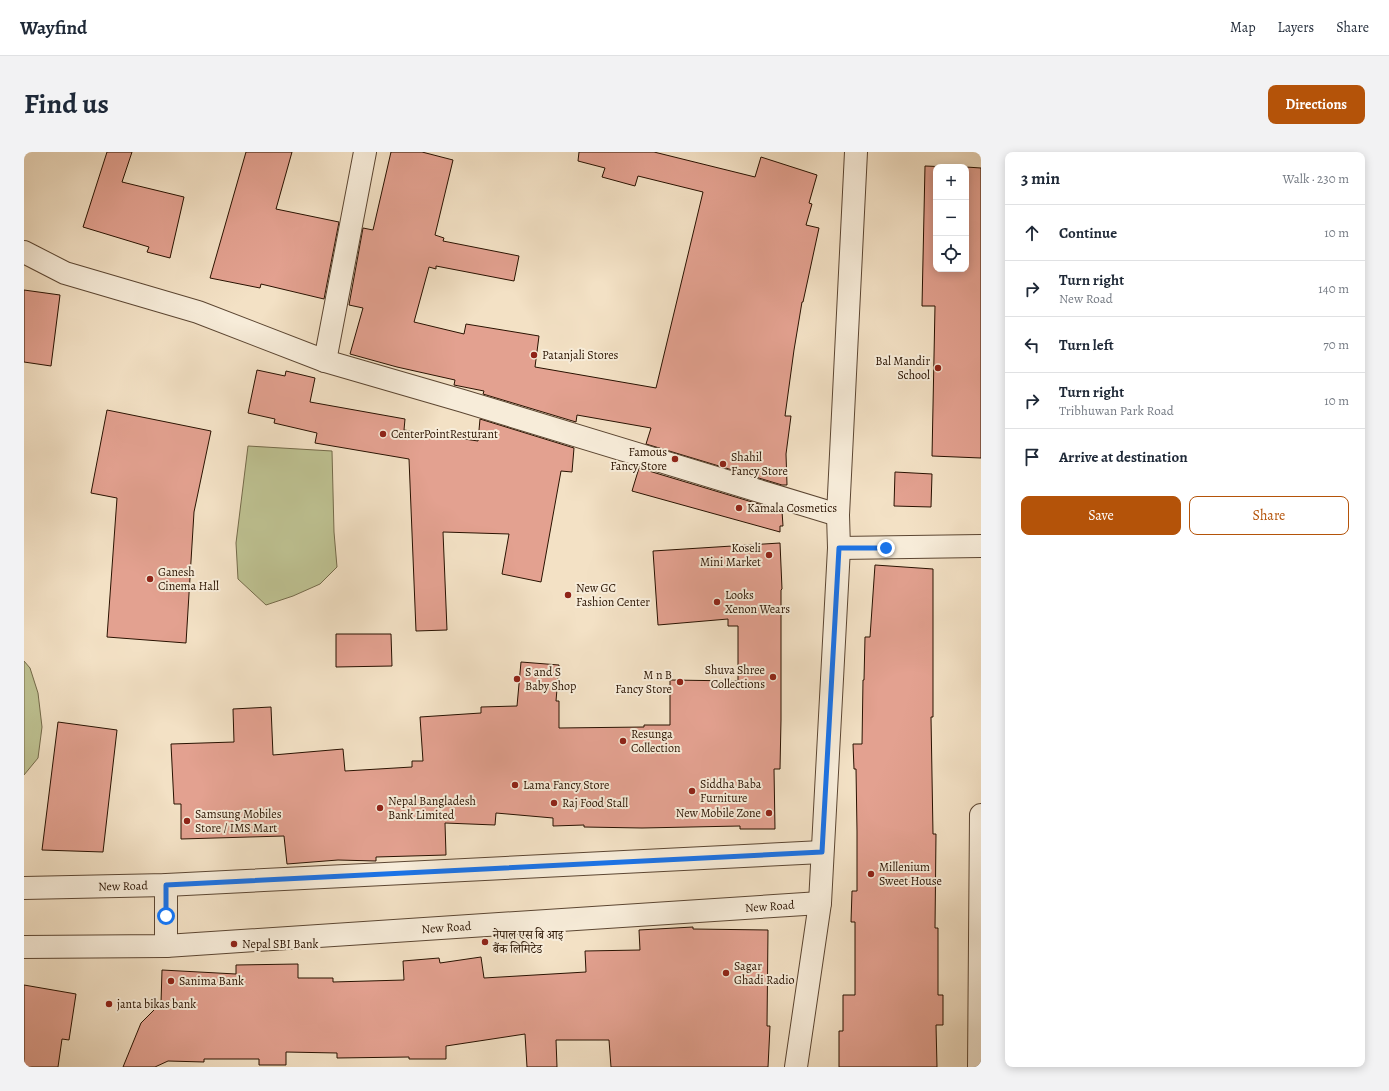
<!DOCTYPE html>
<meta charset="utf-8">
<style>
:root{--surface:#fff;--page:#f2f2f3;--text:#1f2937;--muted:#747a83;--line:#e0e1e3;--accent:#b45309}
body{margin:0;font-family:Alegreya,"Noto Serif Devanagari",serif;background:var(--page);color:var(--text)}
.controls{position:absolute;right:12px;top:12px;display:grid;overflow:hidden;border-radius:8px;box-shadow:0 2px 10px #0003}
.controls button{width:36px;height:36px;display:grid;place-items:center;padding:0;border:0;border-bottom:1px solid var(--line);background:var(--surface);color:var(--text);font:20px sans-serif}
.stop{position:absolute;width:12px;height:12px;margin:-9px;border:3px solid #1a73e8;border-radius:50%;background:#fff}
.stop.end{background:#1a73e8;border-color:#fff;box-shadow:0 1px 4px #0008}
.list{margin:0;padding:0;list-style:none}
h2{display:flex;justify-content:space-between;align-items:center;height:52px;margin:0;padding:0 16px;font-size:17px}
h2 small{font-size:13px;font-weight:400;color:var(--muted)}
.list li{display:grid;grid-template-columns:26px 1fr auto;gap:12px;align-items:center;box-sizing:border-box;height:56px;padding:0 16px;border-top:1px solid var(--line)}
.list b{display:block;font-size:15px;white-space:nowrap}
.list p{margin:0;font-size:13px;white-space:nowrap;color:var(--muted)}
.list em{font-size:13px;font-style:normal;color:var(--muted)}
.actions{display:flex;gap:8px;padding:12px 16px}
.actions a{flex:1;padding:9px 0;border:1px solid var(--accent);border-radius:8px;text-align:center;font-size:14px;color:var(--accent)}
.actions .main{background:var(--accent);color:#fff}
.icon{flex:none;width:22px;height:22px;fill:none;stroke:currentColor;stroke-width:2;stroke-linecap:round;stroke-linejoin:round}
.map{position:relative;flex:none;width:957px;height:915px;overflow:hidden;border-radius:8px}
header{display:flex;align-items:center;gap:24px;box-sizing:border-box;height:56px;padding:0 20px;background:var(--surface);border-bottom:1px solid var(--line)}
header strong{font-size:19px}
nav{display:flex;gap:22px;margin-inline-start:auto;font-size:14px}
.intro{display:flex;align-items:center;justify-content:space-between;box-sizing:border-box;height:96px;padding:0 24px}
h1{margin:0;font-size:28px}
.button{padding:10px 18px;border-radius:8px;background:var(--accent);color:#fff;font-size:14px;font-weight:700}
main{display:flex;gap:24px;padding:0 24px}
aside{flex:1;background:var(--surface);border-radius:8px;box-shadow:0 2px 10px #0003}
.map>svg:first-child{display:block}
</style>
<header>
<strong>Wayfind</strong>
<nav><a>Map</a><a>Layers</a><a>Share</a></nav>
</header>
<div class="intro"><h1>Find us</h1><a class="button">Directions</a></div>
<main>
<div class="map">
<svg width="957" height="915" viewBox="0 0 957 915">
<rect width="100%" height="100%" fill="#f3e1c5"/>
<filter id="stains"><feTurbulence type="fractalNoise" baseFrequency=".005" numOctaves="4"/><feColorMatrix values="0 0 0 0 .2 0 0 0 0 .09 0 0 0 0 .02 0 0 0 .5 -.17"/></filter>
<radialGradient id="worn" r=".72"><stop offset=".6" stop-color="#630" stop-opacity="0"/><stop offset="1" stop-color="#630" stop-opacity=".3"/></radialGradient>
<g fill="#bec292" stroke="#746a4a">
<polygon points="224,294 308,299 310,380 313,415 296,432 269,444 242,453 214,427 212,391"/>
<polygon points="0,509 6,516 14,541 18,575 14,606 0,623"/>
</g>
<g fill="#e3a190" stroke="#291201">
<polygon points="83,0 108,0 98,30 160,45 146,106 123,100 125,95 59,75"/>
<polygon points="222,0 268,0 252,57 315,70 300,147 237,132 236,136 186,126"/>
<polygon points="367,0 398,0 429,8 411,83 420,86 419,89 495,104 490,129 412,114 412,117 405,115 390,170 440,182 442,172 515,184 511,215 632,236 679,40 614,24 611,34 578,25 581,16 554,9 555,0 630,0 731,25 737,5 793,23 785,51 788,52 782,73 795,76 779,150 778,150 770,198 761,264 767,264 762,302 763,333 758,333 622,292 627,276 553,263 552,270 459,242 460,239 430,233 431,228 373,215 326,202 339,156 325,153 339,76 349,78"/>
<polygon points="901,14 925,15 912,15 912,117 942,117 942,15 957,16 957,306 908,304 911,154 898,154"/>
<polygon points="0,138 36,143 27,214 0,210"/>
<polygon points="233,218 261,224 262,219 291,226 286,250 381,267 380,278 454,289 456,267 550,296 548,320 537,319 517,430 478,422 485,382 419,380 423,478 392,479 385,307 291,291 293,281 250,271 251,267 224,261"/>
<polygon points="83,258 187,279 170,360 162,491 83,485 93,346 67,341"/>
<polygon points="615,316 758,359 759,374 756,374 756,380 608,339"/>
<polygon points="871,320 908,322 907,355 870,354"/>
<polygon points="756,391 758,437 757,438 757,568 756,617 750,617 751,677 716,677 716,674 618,676 560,675 560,673 529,674 529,666 472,661 471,673 421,671 422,703 352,705 352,709 314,708 263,712 260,684 157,687 157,652 150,652 147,592 210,590 209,557 247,555 249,603 319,597 321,619 388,615 388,609 399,609 396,565 457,561 457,555 493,554 497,510 535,513 532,549 535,549 535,576 620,575 620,573 646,573 646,528 714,529 714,474 704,474 704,467 634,473 629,399"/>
<polygon points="851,413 909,417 909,565 907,565 909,682 912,682 911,776 914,776 914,843 919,843 919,873 912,873 913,915 815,915 815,879 819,879 819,843 831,843 831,770 827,770 828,739 833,739 833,679 832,617 830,617 829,592 838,592 839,528 840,528 841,485 846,485"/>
<polygon points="312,482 367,482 368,514 312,515"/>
<polygon points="34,570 93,578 79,700 18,698"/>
<polygon points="669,775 669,777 744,778 743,874 746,874 744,915 587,915 585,888 532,888 533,915 503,915 501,882 422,894 422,907 385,907 385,905 313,906 313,901 262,900 262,913 235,913 235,907 180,907 180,910 144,909 131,915 99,915 117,871 137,851 138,818 212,822 212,813 274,812 274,826 309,826 309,830 380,828 379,809 415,806 416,811 457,805 460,826 562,820 561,799 616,798 615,778"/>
<polygon points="0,833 52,842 45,888 38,887 34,915 0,915"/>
</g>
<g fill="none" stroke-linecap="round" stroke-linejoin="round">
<g stroke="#5c4632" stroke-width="24">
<g id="minor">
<polyline points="0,100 41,121 174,160 301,209 439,249 814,363"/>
<polyline points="301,209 341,0"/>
<polyline points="815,396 957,394"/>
<path id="s1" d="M0,736L142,733L798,700"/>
<path id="s2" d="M0,795L142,794L796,751"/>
<polyline points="772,915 796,751 815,396 814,363 832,0"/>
<polyline points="955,915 957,663"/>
</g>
</g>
<g stroke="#5c4632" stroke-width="24">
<polyline id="tertiary" points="142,733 142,794"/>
</g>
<use href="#minor" stroke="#f7ecd9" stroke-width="22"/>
<use href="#tertiary" stroke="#f7ecd9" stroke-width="22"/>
</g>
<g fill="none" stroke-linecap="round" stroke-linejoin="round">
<polyline stroke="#1a73e8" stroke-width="5" points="142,764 142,733 798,700 815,396 862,396"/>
</g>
<g fill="#8f2418" stroke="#f7ecd9" stroke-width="1.5">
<circle cx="510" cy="203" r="4"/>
<circle cx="914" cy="216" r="4"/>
<circle cx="359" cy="282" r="4"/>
<circle cx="651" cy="307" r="4"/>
<circle cx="699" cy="312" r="4"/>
<circle cx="715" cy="356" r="4"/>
<circle cx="745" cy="403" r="4"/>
<circle cx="126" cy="427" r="4"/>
<circle cx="544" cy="443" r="4"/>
<circle cx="693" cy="450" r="4"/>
<circle cx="749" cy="525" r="4"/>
<circle cx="493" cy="527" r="4"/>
<circle cx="656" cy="530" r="4"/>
<circle cx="599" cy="589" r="4"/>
<circle cx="491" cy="633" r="4"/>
<circle cx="668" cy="639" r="4"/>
<circle cx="530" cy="651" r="4"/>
<circle cx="356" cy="656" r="4"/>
<circle cx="745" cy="661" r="4"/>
<circle cx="163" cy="669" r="4"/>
<circle cx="847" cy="722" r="4"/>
<circle cx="461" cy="790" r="4"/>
<circle cx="210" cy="792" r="4"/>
<circle cx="702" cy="821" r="4"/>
<circle cx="147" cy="829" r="4"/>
<circle cx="85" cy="852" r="4"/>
</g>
<g text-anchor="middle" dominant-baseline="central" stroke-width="4" stroke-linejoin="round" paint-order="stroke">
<g font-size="12" fill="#291201" stroke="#f7ecd9" text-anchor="start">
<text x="518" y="203">Patanjali Stores</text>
<text x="906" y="209" text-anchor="end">Bal Mandir<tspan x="906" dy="14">School</tspan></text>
<text x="367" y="282">CenterPointResturant</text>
<text x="643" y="300" text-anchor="end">Famous<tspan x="643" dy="14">Fancy Store</tspan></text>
<text x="707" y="305">Shahil<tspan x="707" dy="14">Fancy Store</tspan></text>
<text x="723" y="356">Kamala Cosmetics</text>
<text x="737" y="396" text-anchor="end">Koseli<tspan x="737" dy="14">Mini Market</tspan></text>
<text x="134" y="420">Ganesh<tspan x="134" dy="14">Cinema Hall</tspan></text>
<text x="552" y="436">New GC<tspan x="552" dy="14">Fashion Center</tspan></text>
<text x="701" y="443">Looks<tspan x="701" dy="14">Xenon Wears</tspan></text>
<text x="741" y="518" text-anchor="end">Shuva Shree<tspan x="741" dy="14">Collections</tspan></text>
<text x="501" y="520">S and S<tspan x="501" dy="14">Baby Shop</tspan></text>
<text x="648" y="523" text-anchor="end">M n B<tspan x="648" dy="14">Fancy Store</tspan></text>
<text x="607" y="582">Resunga<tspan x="607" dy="14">Collection</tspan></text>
<text x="676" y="632">Siddha Baba<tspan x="676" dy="14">Furniture</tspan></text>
<text x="499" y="633">Lama Fancy Store</text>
<text x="364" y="649">Nepal Bangladesh<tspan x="364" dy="14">Bank Limited</tspan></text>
<text x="538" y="651">Raj Food Stall</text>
<text x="737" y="661" text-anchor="end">New Mobile Zone</text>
<text x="171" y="662">Samsung Mobiles<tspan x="171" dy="14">Store / IMS Mart</tspan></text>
<text x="855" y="715">Millenium<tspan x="855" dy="14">Sweet House</tspan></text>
<text x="469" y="783">नेपाल एस बि आइ<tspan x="469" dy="14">बैंक लिमिटेड</tspan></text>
<text x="218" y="792">Nepal SBI Bank</text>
<text x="710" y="814">Sagar<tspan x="710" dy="14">Ghadi Radio</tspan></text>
<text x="155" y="829">Sanima Bank</text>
<text x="93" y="852">janta bikas bank</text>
</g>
<g font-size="12" fill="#291201" stroke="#f7ecd9">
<text stroke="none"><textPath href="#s1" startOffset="99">New Road</textPath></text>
<text stroke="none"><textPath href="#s2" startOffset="747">New Road</textPath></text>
<text stroke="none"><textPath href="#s2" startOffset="423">New Road</textPath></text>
</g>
</g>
<rect width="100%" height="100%" filter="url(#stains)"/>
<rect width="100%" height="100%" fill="url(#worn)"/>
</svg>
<div class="controls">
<button>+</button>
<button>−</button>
<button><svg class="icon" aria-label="locate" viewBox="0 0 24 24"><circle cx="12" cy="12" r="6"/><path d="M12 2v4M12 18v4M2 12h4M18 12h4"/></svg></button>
</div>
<div class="stop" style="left:142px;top:764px"></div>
<div class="stop end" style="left:862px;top:396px"></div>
</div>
<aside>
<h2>3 min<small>Walk · 230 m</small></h2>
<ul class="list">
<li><svg class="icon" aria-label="ahead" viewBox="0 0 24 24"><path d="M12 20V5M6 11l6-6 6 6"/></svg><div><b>Continue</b></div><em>10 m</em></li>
<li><svg class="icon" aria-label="right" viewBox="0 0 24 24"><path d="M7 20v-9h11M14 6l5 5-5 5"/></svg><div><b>Turn right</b><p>New Road</p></div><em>140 m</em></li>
<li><svg class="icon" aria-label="left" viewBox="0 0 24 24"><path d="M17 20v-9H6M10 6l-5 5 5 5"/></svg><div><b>Turn left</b></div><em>70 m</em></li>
<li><svg class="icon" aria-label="right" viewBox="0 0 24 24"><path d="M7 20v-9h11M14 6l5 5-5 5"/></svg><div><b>Turn right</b><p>Tribhuwan Park Road</p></div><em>10 m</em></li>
<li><svg class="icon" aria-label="arrive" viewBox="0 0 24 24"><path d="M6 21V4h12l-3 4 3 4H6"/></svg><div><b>Arrive at destination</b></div></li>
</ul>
<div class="actions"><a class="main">Save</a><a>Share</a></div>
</aside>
</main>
